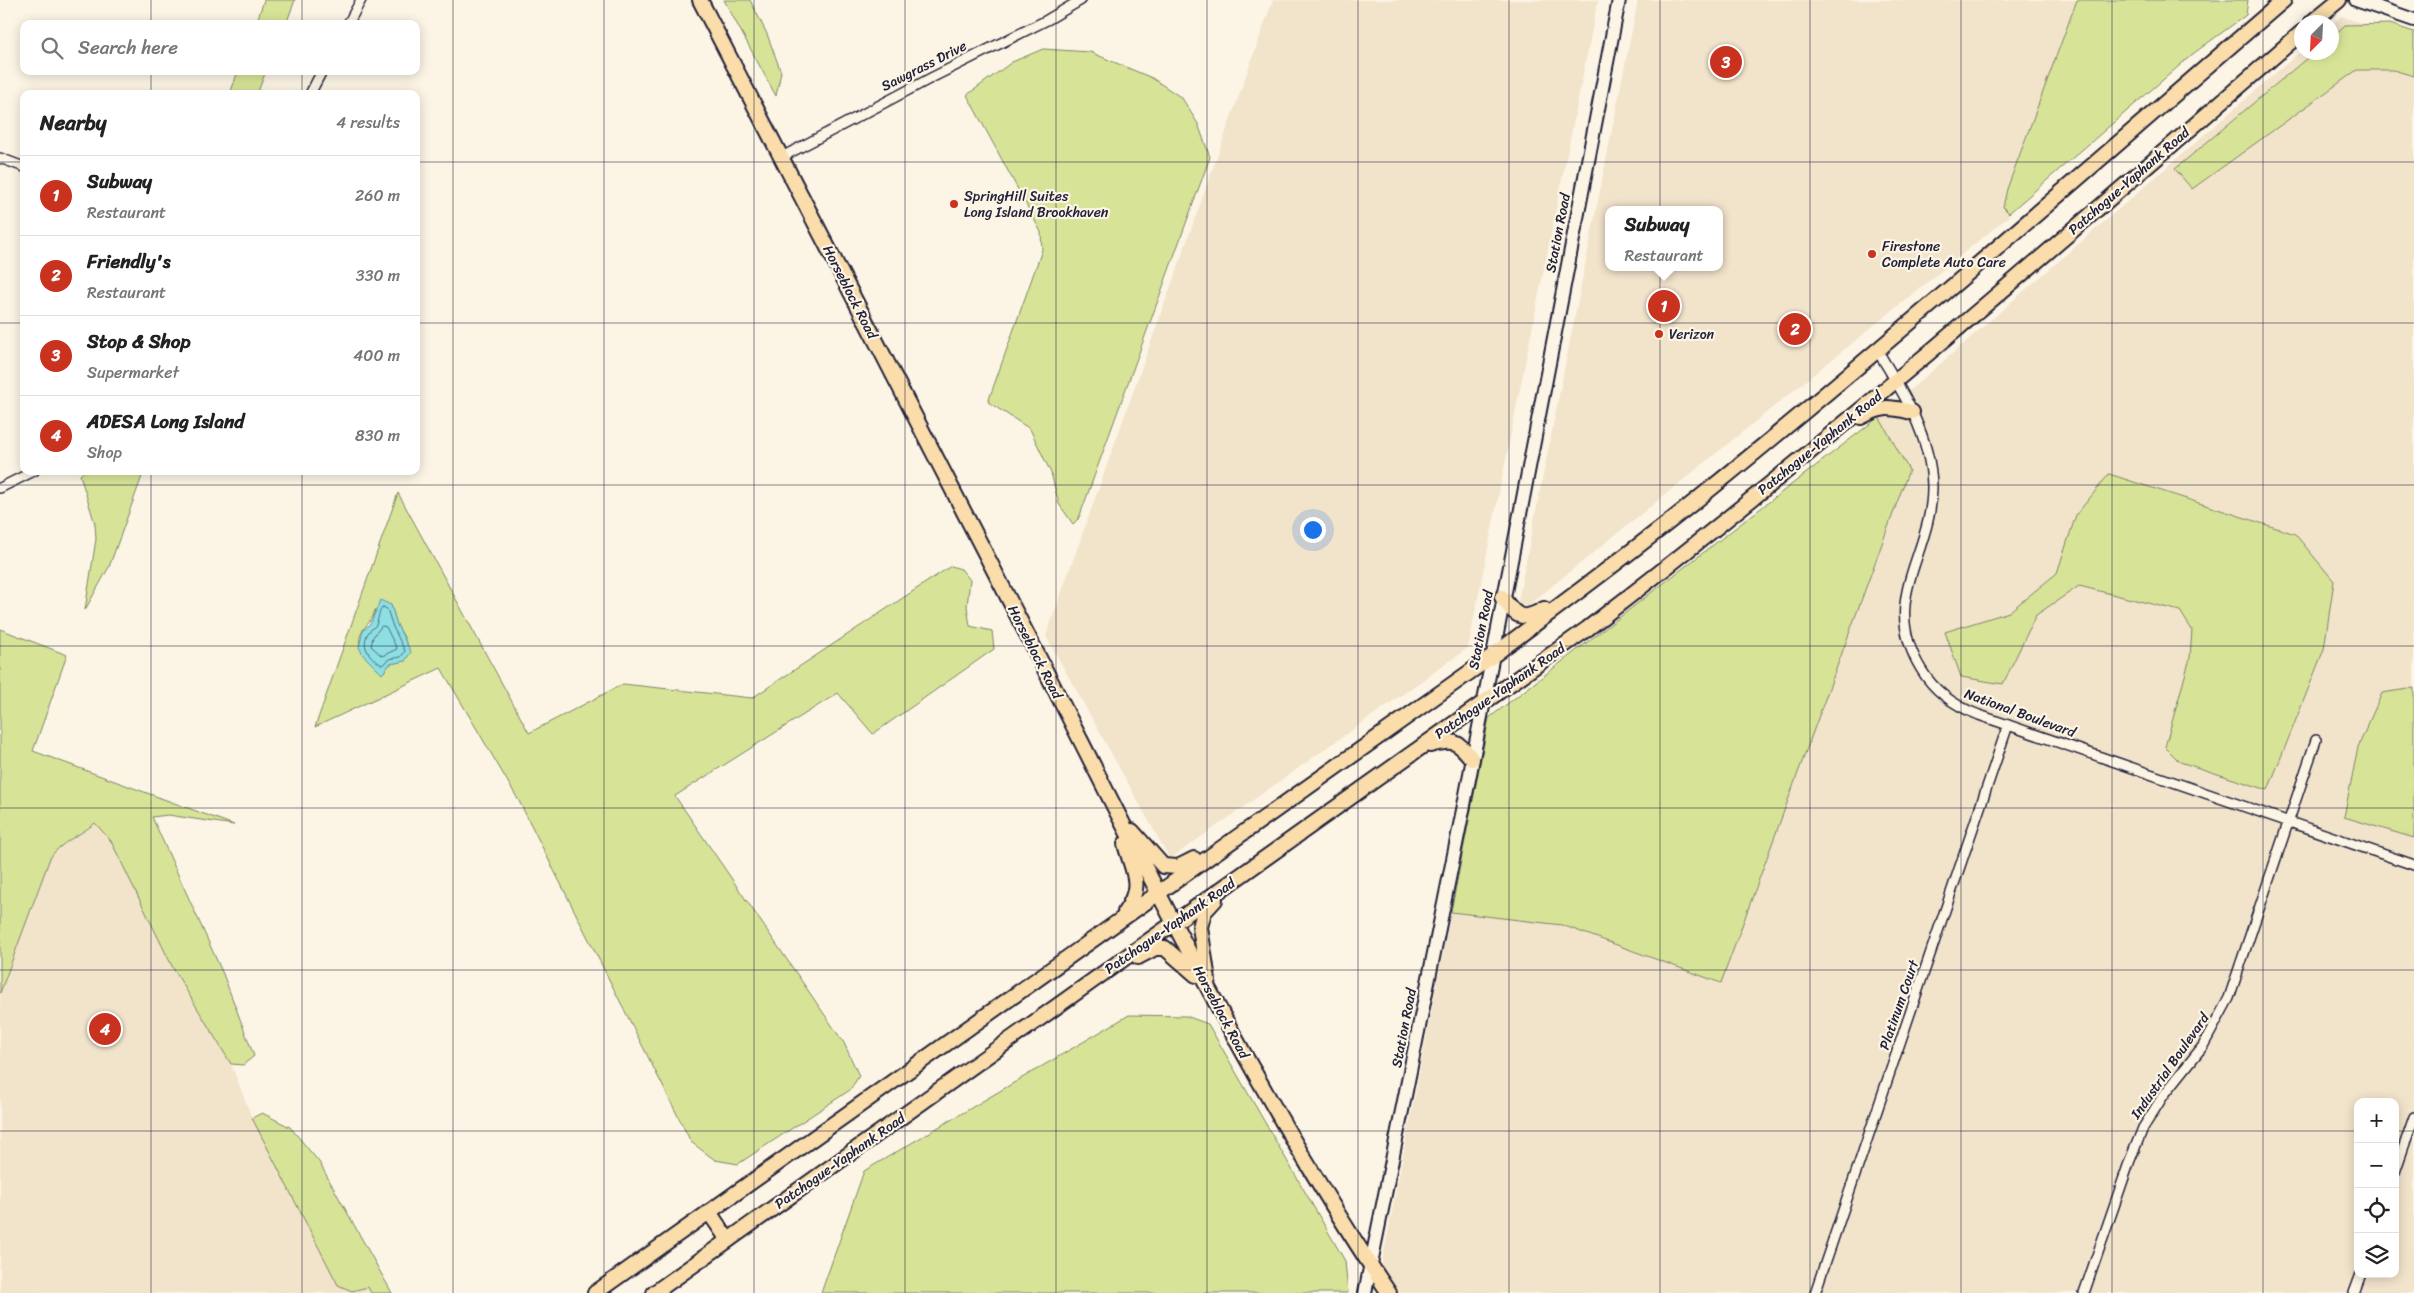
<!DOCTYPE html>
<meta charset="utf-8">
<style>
:root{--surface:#fff;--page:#f2f2f2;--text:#222;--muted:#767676;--line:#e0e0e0;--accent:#c8321e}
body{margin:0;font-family:Sriracha,sans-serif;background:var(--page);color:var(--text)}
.controls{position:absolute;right:15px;bottom:15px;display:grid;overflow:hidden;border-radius:10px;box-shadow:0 2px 12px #0003}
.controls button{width:45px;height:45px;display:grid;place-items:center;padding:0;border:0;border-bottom:1px solid var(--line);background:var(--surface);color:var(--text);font:25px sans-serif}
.compass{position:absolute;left:2294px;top:15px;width:45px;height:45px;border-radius:50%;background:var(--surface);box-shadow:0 2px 12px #0003;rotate:204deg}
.you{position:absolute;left:1312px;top:529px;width:18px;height:18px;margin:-12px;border:4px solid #fff;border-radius:50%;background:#1a73e8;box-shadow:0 0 0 8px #1a73e833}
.badge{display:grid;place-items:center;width:32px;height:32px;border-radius:50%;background:var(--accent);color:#fff;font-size:16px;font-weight:700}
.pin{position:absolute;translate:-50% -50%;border:2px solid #fff;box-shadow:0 1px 5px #0006}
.popup{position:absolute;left:1605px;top:206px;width:118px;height:65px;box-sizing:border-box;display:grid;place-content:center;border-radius:10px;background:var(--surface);filter:drop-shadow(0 1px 4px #0005);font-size:16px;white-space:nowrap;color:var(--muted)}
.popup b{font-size:19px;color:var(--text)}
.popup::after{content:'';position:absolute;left:50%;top:100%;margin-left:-10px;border:10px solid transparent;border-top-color:var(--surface)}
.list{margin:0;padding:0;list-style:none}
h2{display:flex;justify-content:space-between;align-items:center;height:65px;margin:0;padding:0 20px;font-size:21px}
h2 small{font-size:16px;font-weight:400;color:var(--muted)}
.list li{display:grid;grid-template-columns:32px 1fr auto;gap:15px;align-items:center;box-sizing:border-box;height:80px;padding:0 20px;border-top:1px solid var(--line)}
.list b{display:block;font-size:19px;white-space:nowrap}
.list p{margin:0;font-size:16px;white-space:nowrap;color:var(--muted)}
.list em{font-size:16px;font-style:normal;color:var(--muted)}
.icon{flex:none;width:28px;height:28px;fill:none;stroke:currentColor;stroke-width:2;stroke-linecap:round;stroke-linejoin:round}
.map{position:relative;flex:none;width:2414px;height:1293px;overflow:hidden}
.search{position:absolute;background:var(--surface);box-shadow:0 2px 12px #0003;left:20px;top:20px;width:400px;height:55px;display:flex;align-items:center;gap:12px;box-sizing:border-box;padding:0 18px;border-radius:10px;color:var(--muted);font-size:19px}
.panel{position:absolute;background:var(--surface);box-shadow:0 2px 12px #0003;left:20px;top:90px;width:400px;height:385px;border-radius:10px}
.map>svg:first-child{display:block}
</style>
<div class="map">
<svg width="2414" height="1293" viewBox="0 0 2414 1293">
<rect width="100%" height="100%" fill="#fcf5e5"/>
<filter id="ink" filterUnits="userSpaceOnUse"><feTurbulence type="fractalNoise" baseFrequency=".02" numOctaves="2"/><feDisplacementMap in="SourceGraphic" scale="10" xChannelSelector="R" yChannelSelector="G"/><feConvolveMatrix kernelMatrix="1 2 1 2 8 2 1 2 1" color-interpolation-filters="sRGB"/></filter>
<g filter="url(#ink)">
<g fill="#f2e3cb" fill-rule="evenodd">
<polygon points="1273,0 1598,0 1468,648 1170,859 1046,636"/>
<path d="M1638,0H2083L2008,217L1525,608L1518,601ZM1609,210H1719V267H1609Z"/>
<path d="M2341,16L2414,42V1293H1376L1451,912L1562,925L1721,983L1908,470L1879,417L2301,51L2332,52V25ZM2358,1102H2395V1274H2358Z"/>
<polygon points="94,823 111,841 173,968 231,1064 252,1118 338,1285 352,1291 368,1287 371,1293 0,1293 0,993 50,858 56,849 86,831"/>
</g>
<g fill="#d7e497" stroke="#7c8369" fill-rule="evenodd">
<polygon points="264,0 295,0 286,24 256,24"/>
<polygon points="724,0 750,0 767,34 781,72 776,96"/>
<polygon points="2077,0 2248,0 2246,15 2194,53 2009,213 2003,207 2007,189"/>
<polygon points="2390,24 2414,32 2414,76 2393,70 2357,70 2192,189 2175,169 2313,53 2332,52 2332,37 2345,25"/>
<polygon points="1043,49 1090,52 1152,78 1182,98 1198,124 1210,157 1079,518 1073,524 1059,504 1051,473 1030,429 988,402 1042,250 1041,232 967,95 1012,62"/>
<polygon points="238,71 266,71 257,94 230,94"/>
<polygon points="1879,417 1909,470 1721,983 1562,925 1451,912 1489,718"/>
<polygon points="84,471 144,471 109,567 85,610 96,539 95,524 80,475"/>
<polygon points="2109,474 2295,534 2334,581 2324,649 2268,790 2180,762 2165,747 2190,658 2192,630 2180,611 2079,586 2036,615 2003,684 1961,677 1945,632 2009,612 2057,573 2076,515"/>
<path d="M398,493L529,733L623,684L752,698L951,566L961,569L970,580L967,606L970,626L992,631L994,649L873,734L838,693L675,796L844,1043L859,1076L850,1090L738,1164L715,1160L691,1142L519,801L441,668L315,727ZM391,605L397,625L405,639V661L390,664L382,674C372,661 351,651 363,630C369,621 372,621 375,610Z"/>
<path d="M0,629L67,655L33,751L234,825L168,815L152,817L223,974L254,1056L243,1065L231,1064L173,968L111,841L95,823C80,836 60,842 50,858L0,993Z"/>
<polygon points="2414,688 2414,838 2344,817 2358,747 2382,693"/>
<polygon points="1129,1015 1186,1016 1208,1024 1345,1261 1348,1293 821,1293 864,1171"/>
<polygon points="262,1113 290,1127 319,1162 392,1293 371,1293 368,1287 352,1291 338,1285 252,1118"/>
</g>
<polygon fill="#8ddfe4" stroke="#6293a0" points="380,600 391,605 397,625 411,652 405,661 390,664 382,674 363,655 359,647 363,631 371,623"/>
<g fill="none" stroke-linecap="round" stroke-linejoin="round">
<g stroke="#4d6e7f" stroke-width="1">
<path d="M383,607L387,609L393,627L405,651L401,657L389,659L382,665C371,658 360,648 368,633C370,630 374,628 376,625C379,618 378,612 383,607Z"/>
<polygon points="382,626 386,627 397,649 382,656 371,646 373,637"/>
</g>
<g stroke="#22223b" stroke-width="12">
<g id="street">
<polyline points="348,24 361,0"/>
<polyline points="310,94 322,71"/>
<polyline points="0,158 24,167"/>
<polyline points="780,158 933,77 1047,20 1081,0"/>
<path d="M1877,350C1902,390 1931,437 1932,486C1933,554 1878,598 1921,669C1934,691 1955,706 1979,715L2414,865"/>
<polyline points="0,488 34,471"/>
<polyline points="2395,1172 2414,1117"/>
<polyline points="1815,1293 2008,725"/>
<polyline points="2084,1293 2130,1160 2143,1128 2163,1096 2203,1046 2229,998 2316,740"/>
<polyline points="2354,1293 2361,1274"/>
</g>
</g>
<g stroke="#22223b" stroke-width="16">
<g id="secondary">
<polyline points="2356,0 2414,20"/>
<polyline points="1365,1293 1464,805 1619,0"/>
</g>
</g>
<g stroke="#22223b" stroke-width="18">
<g id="primary">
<path d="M700,0C811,216 924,432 1034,648C1145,867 1252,1089 1389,1293"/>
<polyline points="2312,22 2339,0"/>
<path d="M1861,417C1882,405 1889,407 1912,412"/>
<path d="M1502,597C1516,617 1522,622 1544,609"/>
<path d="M1430,745C1453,739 1457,740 1472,759"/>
<polyline points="1132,831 1163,866 1178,867 1194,859"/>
<path d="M1125,844C1133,873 1144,885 1125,912"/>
<polyline points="1138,957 1155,948 1165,948 1196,975"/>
<polyline points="1208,980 1200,927 1204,912 1215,900"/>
<polyline points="709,1212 728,1240"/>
<path d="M595,1293L1491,657C1564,602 1638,548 1709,490C1905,331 2093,164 2284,0"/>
<path d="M654,1293L1587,629C1833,440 2067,236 2302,32"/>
</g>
</g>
<use href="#street" stroke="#fcf5e5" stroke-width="9"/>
<use href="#secondary" stroke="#fcf5e5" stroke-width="12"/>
<use href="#primary" stroke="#faddab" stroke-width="14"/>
</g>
</g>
<path fill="none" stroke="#22223b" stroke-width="1" stroke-opacity="0.55" d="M151,0V24M302,0V24M453,0V1293M604,0V1293M754,0V1293M905,0V1293M1056,0V1293M1207,0V1293M1358,0V1293M1509,0V1293M1660,0V1293M1810,0V1293M1961,0V1293M2112,0V1293M2263,0V1293M151,71V94M302,71V94M0,162H24M416,162H2414M0,323H24M416,323H2414M151,471V1293M302,471V1293M0,485H2414M0,646H2414M0,808H2414M0,970H2414M0,1131H2358M2395,1131H2414"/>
<g fill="#c8321e" stroke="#fcf5e5" stroke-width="2">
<circle cx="954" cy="204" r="5"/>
<circle cx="1872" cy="254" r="5"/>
<circle cx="1659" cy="334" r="5"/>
</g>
<g text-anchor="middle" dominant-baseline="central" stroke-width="4.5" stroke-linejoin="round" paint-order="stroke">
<g font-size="14" fill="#22223b" stroke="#fcf5e5">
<text transform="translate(924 66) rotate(-27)">Sawgrass Drive</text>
<text transform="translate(2129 181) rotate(-41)">Patchogue-Yaphank Road</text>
<text transform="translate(1558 233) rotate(-79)">Station Road</text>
<text transform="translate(850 292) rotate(63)">Horseblock Road</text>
<text transform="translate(1820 443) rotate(-39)">Patchogue-Yaphank Road</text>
<text transform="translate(1481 630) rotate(-79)">Station Road</text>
<text transform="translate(1035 652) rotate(63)">Horseblock Road</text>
<text transform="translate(1500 691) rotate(-35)">Patchogue-Yaphank Road</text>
<text transform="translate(2020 713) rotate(20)">National Boulevard</text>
<text transform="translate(1170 926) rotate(-35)">Patchogue-Yaphank Road</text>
<text transform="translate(1899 1005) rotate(-71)">Platinum Court</text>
<text transform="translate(1221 1012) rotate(62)">Horseblock Road</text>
<text transform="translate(1404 1028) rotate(-79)">Station Road</text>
<text transform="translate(2170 1066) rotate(-55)">Industrial Boulevard</text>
<text transform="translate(840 1161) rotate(-35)">Patchogue-Yaphank Road</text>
</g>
<g font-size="14" fill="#22223b" stroke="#fcf5e5" text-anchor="start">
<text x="964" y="196">SpringHill Suites<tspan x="964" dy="16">Long Island Brookhaven</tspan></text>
<text x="1882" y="246">Firestone<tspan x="1882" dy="16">Complete Auto Care</tspan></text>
<text x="1669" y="334">Verizon</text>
</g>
</g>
</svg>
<div class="controls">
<button>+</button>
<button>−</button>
<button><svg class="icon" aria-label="locate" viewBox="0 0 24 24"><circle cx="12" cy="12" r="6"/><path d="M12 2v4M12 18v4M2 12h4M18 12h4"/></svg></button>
<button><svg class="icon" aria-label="layers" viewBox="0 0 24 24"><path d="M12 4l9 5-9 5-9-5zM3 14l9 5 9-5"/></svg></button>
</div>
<svg class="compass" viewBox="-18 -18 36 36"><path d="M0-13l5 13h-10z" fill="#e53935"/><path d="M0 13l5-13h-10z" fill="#767676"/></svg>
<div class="you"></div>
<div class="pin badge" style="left:1664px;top:306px">1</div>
<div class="popup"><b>Subway</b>Restaurant</div>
<div class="pin badge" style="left:1795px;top:329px">2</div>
<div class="pin badge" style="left:1726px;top:62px">3</div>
<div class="pin badge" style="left:105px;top:1029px">4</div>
<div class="search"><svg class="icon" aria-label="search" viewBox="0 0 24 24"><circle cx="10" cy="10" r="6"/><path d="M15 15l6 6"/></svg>Search here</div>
<section class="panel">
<h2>Nearby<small>4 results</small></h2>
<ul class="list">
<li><span class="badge">1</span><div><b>Subway</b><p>Restaurant</p></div><em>260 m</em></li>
<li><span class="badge">2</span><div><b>Friendly's</b><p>Restaurant</p></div><em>330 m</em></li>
<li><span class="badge">3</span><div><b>Stop &amp; Shop</b><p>Supermarket</p></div><em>400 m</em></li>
<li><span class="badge">4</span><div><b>ADESA Long Island</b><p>Shop</p></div><em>830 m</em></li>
</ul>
</section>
</div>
